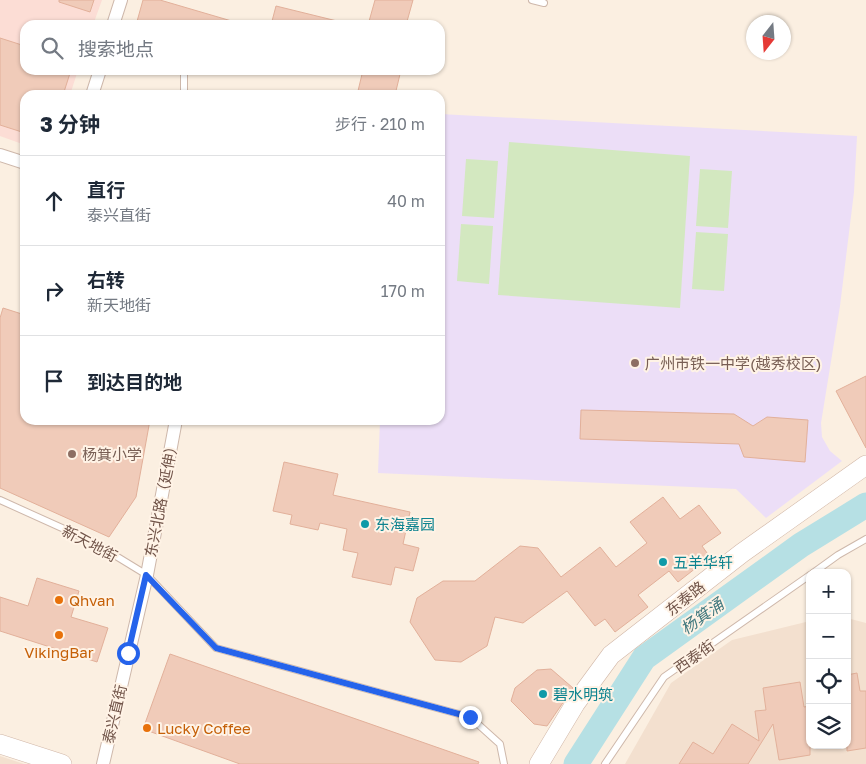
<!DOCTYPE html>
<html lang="zh">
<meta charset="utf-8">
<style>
:root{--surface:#fff;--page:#f6f6f7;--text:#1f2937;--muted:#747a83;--line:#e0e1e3}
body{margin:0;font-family:"Golos Text","Noto Sans SC",sans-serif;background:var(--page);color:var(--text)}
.controls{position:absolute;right:15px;bottom:15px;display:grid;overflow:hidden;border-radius:10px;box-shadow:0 1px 4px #0004}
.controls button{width:45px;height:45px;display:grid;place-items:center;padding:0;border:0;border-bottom:1px solid var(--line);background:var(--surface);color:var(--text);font:25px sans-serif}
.compass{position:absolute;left:746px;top:15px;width:45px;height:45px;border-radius:50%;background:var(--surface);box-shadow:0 1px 4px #0004;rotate:197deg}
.stop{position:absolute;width:15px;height:15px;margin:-11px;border:4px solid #2563eb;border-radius:50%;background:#fff}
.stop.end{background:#2563eb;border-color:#fff;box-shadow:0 1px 5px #0008}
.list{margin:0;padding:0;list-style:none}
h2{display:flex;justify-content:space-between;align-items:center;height:65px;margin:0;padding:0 20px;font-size:21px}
h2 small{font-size:16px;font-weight:400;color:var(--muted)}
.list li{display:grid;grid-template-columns:32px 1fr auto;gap:15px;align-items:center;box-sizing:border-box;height:90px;padding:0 20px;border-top:1px solid var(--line)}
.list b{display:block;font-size:19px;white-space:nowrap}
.list p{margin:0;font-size:16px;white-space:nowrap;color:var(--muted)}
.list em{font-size:16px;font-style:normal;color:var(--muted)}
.icon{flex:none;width:28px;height:28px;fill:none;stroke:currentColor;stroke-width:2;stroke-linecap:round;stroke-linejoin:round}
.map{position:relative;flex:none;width:866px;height:764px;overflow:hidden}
.search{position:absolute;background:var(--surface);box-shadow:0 1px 4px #0004;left:20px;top:20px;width:425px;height:55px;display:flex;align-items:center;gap:12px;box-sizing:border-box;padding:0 18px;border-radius:15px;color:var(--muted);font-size:19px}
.panel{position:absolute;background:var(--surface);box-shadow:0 1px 4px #0004;left:20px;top:90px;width:425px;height:335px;border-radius:15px}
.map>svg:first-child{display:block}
</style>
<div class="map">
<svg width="866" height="764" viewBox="0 0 866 764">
<rect width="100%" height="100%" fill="#fbefe1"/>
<g fill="#f3e0cf">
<polygon points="847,618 866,623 866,764 625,764 671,683 732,640 810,621 810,745 847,745"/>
<polygon points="0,756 24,764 0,764"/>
</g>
<polygon fill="#fcddd5" points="0,0 102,0 93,25 25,25 25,70 78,70 70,95 25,95 25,145 0,136"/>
<polygon fill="#ecdef7" points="440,114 857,136 854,192 840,306 821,423 822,437 830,451 842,461 766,518 736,489 378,473 380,420 440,420"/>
<g fill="#d3e8c0">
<polygon points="509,142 690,156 680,308 498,295"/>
<polygon points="466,159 498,161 494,218 462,216"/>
<polygon points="700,169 732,171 728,228 696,226"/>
<polygon points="461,224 493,226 489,284 457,281"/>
<polygon points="696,232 728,234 724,291 692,289"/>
</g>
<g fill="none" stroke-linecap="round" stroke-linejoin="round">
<polyline stroke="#b6e0e4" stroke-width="25" points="576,764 644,658 801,545 866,505"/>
</g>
<g fill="#f0cbb9" stroke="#e2b09a">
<polygon points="59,0 94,0 90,12 59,2"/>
<polygon points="143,0 160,0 235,22 235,25 136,25"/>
<polygon points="375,0 413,0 406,25 368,25"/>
<polygon points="276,6 337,21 336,25 271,25"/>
<polygon points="0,38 25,46 25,70 71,70 63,95 25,95 25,133 0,125"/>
<polygon points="363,70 401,70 395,95 375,95 358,91"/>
<polygon points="3,308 25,315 25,420 150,420 136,497 109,537 0,488 0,318"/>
<polygon points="866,376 866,448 836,391"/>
<polygon points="581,410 734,414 753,426 767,417 808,420 805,462 744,457 739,444 580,439"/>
<polygon points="284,462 338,474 333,495 410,512 403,544 419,548 413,571 395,567 391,585 352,577 358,553 343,550 347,529 320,523 318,530 290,524 292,515 273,511"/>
<polygon points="663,497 680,519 699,505 721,533 702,546 710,557 678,582 669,571 638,595 648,607 615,632 605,619 595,626 567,591 523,623 495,617 487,646 461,662 435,660 410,622 417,598 443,581 475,581 520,546 538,548 561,577 600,547 616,567 647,543 630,522"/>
<polygon points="37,578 79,591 71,617 108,628 97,662 0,631 0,597 28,606"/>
<polygon points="170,654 479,762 478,764 240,764 143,729"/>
<polygon points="551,669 573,688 547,726 534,724 511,701 515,688 537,670"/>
<polygon points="857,673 860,691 866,691 866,748 847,751 847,675"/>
<polygon points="800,682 804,707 810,706 810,755 779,760 773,724 748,764 679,764 693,742 713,754 732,724 759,741 755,711 766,710 763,688"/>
</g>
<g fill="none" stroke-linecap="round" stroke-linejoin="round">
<g stroke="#ceb8ab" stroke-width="8">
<g id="lane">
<polyline points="532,0 544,3"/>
<polyline points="184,70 184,95"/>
<polyline points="303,70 309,70"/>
<polyline points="0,500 93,542 147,575 216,648 470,717 500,744 504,764"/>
<polyline points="813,573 838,555 866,539"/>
<polyline points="605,764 664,677 810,575"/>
</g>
</g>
<g stroke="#ceb8ab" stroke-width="14">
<g id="street">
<polyline points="113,25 121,0"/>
<polyline points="92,95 100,70"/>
<polyline points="0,155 25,163"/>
<polyline points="103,764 147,575 176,420"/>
</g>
</g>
<g stroke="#d1b7a8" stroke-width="20">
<g id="secondary">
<polyline points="0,744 62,764"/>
<polyline points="539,764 575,704 611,655 742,553 866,465"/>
</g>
</g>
<use href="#lane" stroke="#fff" stroke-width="6"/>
<use href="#street" stroke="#fff" stroke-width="12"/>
<use href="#secondary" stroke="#fff" stroke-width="19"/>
</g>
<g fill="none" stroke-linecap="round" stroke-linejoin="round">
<polyline stroke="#2563eb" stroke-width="6" points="128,653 146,575 216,648 470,717"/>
</g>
<g fill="#8d6e63" stroke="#fff3e6" stroke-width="2">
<circle cx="635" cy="363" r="5"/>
<circle cx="72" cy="454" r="5"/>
</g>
<g fill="#0f9aa8" stroke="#fff3e6" stroke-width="2">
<circle cx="365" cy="524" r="5"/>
<circle cx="663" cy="562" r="5"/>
<circle cx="543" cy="694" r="5"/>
</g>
<g fill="#e8710a" stroke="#fff3e6" stroke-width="2">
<circle cx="59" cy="600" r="5"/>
<circle cx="59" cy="635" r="5"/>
<circle cx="147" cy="728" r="5"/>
</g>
<g text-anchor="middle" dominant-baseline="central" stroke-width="4" stroke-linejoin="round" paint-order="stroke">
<g font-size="15" fill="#785e54" stroke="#fff3e6" text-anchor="start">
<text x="645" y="363">广州市铁一中学(越秀校区)</text>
<text x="82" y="454">杨箕小学</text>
</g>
<g font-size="15" fill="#715449" stroke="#fff3e6">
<text transform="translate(161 498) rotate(-79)">东兴北路（延伸）</text>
<text transform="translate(90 543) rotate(28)">新天地街</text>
<text transform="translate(685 598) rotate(-38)">东泰路</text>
<text transform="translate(694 656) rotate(-35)">西泰街</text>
<text transform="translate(114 714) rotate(-77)">泰兴直街</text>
</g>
<g font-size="15" fill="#0d838f" stroke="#fff3e6" text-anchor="start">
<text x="375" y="524">东海嘉园</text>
<text x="673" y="562">五羊华轩</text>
<text x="553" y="694">碧水明筑</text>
</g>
<g font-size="15" fill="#c56008" stroke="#fff3e6" text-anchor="start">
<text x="69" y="600">Qhvan</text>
<text x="59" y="652" text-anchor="middle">VikingBar</text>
<text x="157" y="728">Lucky Coffee</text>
</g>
<g font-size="16" font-style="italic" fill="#40787e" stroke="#fff3e6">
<text transform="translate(702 616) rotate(-36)">杨箕涌</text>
</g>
</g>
</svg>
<div class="controls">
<button>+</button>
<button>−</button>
<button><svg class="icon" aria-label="locate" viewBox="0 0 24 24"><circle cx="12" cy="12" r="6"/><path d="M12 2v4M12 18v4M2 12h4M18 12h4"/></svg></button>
<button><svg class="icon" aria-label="layers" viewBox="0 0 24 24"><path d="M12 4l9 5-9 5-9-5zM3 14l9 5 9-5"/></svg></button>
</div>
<svg class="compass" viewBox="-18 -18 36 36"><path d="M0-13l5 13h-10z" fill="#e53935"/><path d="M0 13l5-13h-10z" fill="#747a83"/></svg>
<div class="stop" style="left:128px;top:653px"></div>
<div class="stop end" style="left:470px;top:717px"></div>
<div class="search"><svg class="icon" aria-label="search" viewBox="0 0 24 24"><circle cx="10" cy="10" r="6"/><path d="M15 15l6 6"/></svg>搜索地点</div>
<section class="panel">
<h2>3 分钟<small>步行 · 210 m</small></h2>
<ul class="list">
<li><svg class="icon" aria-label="ahead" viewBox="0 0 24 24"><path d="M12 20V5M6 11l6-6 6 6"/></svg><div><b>直行</b><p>泰兴直街</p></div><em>40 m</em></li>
<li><svg class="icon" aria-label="right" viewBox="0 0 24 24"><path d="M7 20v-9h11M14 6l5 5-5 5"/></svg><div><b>右转</b><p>新天地街</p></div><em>170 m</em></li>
<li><svg class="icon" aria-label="arrive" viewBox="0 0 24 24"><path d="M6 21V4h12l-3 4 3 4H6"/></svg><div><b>到达目的地</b></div></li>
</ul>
</section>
</div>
